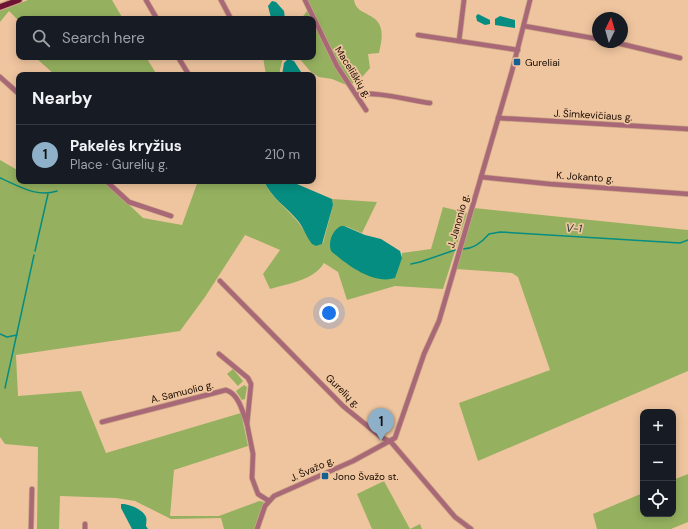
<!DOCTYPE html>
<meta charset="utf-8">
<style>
:root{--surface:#171b24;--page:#242831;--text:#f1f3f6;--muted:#9ea1a6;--line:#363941;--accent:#8eb1c9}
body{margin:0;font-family:"DM Sans",sans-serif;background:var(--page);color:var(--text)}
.controls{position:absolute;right:12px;bottom:12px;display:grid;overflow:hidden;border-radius:8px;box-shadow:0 2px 10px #0003}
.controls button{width:36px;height:36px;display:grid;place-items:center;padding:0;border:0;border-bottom:1px solid var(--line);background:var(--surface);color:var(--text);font:20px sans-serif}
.compass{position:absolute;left:592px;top:12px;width:36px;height:36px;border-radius:50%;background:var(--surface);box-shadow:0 2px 10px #0003;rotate:5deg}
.you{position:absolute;left:329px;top:313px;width:14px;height:14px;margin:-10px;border:3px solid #fff;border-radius:50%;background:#1a73e8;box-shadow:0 0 0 6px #1a73e833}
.badge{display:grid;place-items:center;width:26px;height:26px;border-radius:50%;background:var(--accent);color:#111;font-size:13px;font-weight:700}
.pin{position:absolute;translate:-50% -33px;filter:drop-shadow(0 1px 2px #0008)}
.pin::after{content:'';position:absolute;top:21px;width:14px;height:12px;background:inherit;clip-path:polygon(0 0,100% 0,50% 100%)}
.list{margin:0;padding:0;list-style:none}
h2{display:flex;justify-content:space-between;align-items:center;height:52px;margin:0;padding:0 16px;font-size:17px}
h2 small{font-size:13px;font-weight:400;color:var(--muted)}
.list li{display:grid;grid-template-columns:26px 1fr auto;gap:12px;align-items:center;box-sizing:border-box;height:60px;padding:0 16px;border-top:1px solid var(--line)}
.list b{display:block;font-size:15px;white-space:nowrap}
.list p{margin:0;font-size:13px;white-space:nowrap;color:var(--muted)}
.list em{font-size:13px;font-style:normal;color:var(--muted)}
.icon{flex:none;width:22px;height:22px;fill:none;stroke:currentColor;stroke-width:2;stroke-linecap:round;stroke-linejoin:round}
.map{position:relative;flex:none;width:688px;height:529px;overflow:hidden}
.search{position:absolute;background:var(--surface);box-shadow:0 2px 10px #0003;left:16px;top:16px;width:300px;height:44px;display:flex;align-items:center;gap:10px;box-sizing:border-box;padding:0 14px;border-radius:8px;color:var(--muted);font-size:15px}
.panel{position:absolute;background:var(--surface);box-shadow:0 2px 10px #0003;left:16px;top:72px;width:300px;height:112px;border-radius:8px}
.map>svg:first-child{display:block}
</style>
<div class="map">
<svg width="688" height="529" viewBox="0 0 688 529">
<rect width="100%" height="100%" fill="#efc59f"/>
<g fill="#95b15f">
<polygon points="28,0 112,0 123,19 19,19 19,21 9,11 0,22 0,11"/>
<path d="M308,0H354C357,21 392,7 379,53L368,54L370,68L363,76L349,86L332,79L319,77L310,71L299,58L313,57V19H301L310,7Z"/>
<polygon points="35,57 146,57 157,75 55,75"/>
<polygon points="263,57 283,57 280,70 280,75 266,75"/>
<path d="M0,160L19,171V181H104L143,218L182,225L198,181H264C271,199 292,211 303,229C308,236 309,241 316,246L323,243L333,205L332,199L377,202L362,233L345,226L377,278L392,279L402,258V253L431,249L443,207L467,213L443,289L395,286L347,300L338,272L324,263C313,281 289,283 270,289L263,274L280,250L245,235L205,297L180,331L16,355L18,396L81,391L106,453L241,413L248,446L174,470L170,516H219L259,501L264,502L254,529H224L221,518L171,519L135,501L116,498L60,496L59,529H37L38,447L5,444L0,437Z"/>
<polygon points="474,208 688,230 688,371 478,461 459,403 550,370 518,277 512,273 456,269"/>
<polygon points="233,369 243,381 238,386 227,374"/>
<polygon points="244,385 247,387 245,399 242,400 236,391"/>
<polygon points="688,474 688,522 671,529 597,529 593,514 643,493 643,514 673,514 673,480"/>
<polygon points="384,481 410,529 420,524 422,529 372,529 357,494"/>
</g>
<g fill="#068d81">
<polygon points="272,1 276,2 284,11 285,19 271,18 268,6"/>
<polygon points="478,14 490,20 490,24 485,25 477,21 476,16"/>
<polygon points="500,16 515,20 515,28 495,25 495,19"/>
<polygon points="288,59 294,61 303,75 282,75 284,63"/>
<path d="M264,181H290L332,199L333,205L322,244L316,246L312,244C307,238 304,229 299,222C288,208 271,198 264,181Z"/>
<path d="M341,226H344L365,235L381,239L400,251L402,258L395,278C373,285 346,264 331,251C328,243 332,230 341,226Z"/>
<path d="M121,504C127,503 143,509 146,517C147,519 146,524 146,526L148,529H132L121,508Z"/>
</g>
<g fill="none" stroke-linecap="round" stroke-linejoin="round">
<g stroke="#068d81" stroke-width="1.5">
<path d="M0,178C19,186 37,198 57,191"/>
<path d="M463,249C473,249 483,241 489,234L500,232L680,243L688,240"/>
<polyline points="35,251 48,194"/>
<polyline points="411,264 420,262 455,250"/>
<polyline points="0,334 7,337 17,335"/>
<polyline points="5,388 34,255"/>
</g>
<g stroke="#c8a383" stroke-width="6">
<g id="minor">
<polyline points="146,0 157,19"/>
<polyline points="221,0 231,19"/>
<polyline points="305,0 337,66 366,110"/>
<polyline points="524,26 598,39"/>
<polyline points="418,35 518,50"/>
<polyline points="459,41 464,0"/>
<polyline points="613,42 680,58"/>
<polyline points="178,57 189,75"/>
<polyline points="0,77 19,94"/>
<path d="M357,95C371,90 413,101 430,103"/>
<polyline points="498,118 688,129"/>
<polyline points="481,177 550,184 688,194"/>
<polyline points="106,181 129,202 171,216"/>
<polyline points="220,281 343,406 381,437 391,442 455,517 471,529"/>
<polyline points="219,354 248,378 251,384 247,424 253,454 252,478 258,494 269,501"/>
<path d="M102,422L226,390C239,394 243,413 247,424"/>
<polyline points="31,529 32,489"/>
<polyline points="85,529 85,524"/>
<polyline points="257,529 265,506 274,496 353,461 395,438 424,354 439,321 512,71 530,0"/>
</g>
</g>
<g stroke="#c8a383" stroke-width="8">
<polyline id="major" points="0,7 19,0"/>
</g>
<use href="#minor" stroke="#a86877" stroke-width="4.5"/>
<use href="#major" stroke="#6f1335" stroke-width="5.5"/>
</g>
<g fill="#156093" stroke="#efc59f" stroke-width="1.5">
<rect x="513" y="58" width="8" height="8" rx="2"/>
<rect x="321" y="472" width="8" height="8" rx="2"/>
</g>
<g text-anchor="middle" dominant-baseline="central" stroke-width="3.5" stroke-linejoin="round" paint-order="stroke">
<g font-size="10" fill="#180a01" stroke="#efc59f" text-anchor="start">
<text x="525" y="62">Gureliai</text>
<text x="333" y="476">Jono Švažo st.</text>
</g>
<g font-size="10" fill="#180a01" stroke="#efc59f">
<text transform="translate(353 72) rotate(58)">Maceliškių g.</text>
<text transform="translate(593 115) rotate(3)">J. Šimkevičiaus g.</text>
<text transform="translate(585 177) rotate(4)">K. Jokanto g.</text>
<text transform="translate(458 221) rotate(-74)">J. Janonio g.</text>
<text transform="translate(343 391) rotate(44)">Gurelių g.</text>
<text transform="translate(182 392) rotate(-14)">A. Samuolio g.</text>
<text transform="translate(312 469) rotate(-24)">J. Švažo g.</text>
</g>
<g font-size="11" font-style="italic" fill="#172f2c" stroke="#efc59f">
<text transform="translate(574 228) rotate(3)">V-1</text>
</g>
</g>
</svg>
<div class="controls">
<button>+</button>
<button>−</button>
<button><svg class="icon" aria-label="locate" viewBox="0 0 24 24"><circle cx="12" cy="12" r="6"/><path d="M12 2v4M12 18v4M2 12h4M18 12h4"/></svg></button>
</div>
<svg class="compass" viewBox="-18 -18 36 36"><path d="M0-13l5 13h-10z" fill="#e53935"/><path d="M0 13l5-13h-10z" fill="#9ea1a6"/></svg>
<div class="you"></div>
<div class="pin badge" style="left:381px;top:441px">1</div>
<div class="search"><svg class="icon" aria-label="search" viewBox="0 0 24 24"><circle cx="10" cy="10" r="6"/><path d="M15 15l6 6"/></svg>Search here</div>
<section class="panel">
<h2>Nearby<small></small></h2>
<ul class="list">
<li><span class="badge">1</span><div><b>Pakelės kryžius</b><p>Place · Gurelių g.</p></div><em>210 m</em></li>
</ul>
</section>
</div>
